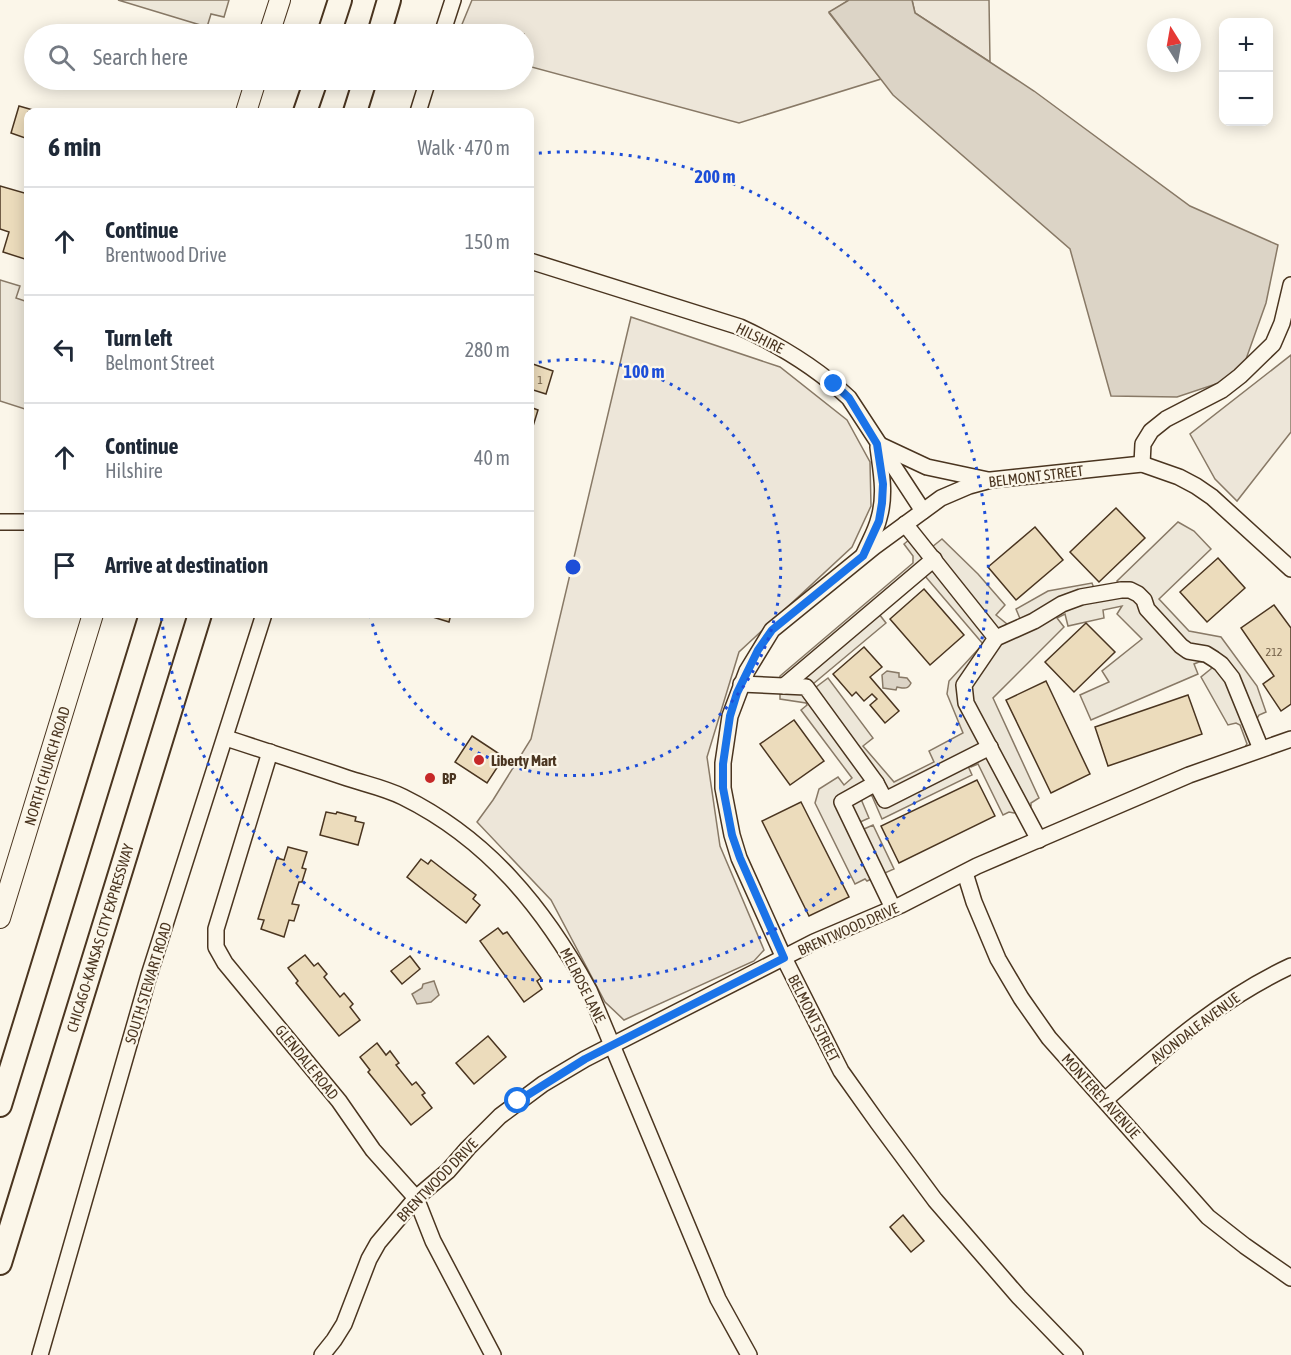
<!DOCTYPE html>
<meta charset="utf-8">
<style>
:root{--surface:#fff;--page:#f2f2f3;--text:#1f2937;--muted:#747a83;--line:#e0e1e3}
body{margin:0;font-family:"Asap Condensed",sans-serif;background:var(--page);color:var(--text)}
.controls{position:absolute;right:18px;top:18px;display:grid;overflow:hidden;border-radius:12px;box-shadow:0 3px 15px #0003}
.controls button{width:54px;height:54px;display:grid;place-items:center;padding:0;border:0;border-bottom:2px solid var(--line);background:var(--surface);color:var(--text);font:30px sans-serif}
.compass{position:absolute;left:1147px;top:18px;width:54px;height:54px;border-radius:50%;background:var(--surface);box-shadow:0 3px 15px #0003;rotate:349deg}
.stop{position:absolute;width:18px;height:18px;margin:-14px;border:4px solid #1a73e8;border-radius:50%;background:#fff}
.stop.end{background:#1a73e8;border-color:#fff;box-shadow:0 2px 6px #0008}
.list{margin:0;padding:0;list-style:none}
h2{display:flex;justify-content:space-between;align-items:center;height:78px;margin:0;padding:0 24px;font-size:26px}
h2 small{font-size:20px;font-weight:400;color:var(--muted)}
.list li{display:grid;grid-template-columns:39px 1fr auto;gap:18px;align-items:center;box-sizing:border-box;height:108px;padding:0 24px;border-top:2px solid var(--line)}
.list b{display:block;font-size:22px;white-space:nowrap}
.list p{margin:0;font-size:20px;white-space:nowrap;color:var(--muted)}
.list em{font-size:20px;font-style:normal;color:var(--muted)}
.icon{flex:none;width:33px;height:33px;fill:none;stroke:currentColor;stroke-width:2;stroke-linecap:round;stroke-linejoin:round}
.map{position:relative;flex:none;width:1291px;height:1355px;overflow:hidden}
.search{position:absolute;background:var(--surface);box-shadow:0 3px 15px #0003;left:24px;top:24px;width:510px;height:66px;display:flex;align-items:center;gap:15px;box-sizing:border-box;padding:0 21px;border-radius:33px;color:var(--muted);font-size:22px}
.panel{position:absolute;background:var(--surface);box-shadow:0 3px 15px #0003;left:24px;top:108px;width:510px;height:510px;border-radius:12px}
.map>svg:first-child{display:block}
</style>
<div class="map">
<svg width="1291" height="1355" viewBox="0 0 1291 1355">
<rect width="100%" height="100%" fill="#fbf6e9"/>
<g fill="#ede6d9" stroke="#887966" stroke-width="1.5">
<polygon points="472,0 849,0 829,13 881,79 739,123 524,65 524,34 458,34"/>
<polygon points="912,0 989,0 990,62 915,13"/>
<polygon points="631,317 780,367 847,420 870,462 871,506 852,547 739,652 707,757 720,846 764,950 754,961 624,1020 605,1002 551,900 477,822 493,800 531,739"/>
<polygon points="1291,355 1291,432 1237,501 1215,479 1190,434"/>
</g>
<g fill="#ede7d9" stroke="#887966" stroke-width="1.5" fill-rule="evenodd">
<polygon points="118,0 229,0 224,17 211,14 207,27"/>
<polygon points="0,280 20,286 16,298 28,302 28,410 0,401"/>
<path d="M1178,522L1194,531L1211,549L1159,599L1189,631L1221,637L1257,686L1266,712L1259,715L1256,720L1265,740L1270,741L1242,751L1247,744L1240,725L1236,723L1228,725L1201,677L1212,668L1206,662H1199L1194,664L1198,674L1091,720L1080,695L1109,682L1102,671L1142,639L1117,614L1122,606L1103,610L1104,618L1068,626L1065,614L1057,618L1064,627L993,698L1039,798L1031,803V806L1014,813L1009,812L1003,815L978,764L971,767L968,766L972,775L882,819L872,796L869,795L861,799L869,818L860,822L864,829L873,825L894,869L867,881L865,879L855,884L815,803L819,789L838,777L844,785L852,778L801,710L807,705L806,703L780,699V676L913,563V556L904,544L910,539L932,547L942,539L978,574L1005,605L996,615L1007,624H1012L1021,621L1016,609L1048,591L1092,583L1095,591L1122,586L1117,581ZM925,576L983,644L949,681L947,694L963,733L929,751L934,762L894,782L863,746L873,738L828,678L816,687L813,684L886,623L879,614Z"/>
</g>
<g fill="#dcd4c6" stroke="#887966" stroke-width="1.5">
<polygon points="849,0 912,0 915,13 1034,91 1190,206 1278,245 1266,303 1240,376 1177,397 1111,396 1070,249 893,95 829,12"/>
<path d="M887,671L899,673V677L907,678L911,683C908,690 903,688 897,687L896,690L883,688L882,675Z"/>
<polygon points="434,981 439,995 431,1002 417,1004 412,994 422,988 423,984"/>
</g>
<g fill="#ecdcbc" stroke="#4a3520" stroke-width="1.5">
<polygon points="19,106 40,112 28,112 28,139 11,133"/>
<polygon points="0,186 28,194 28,260 3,252 9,232 0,229"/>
<polygon points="530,363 553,371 546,394 530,389"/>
<polygon points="530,407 538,410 530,436"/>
<polygon points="1116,508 1145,538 1099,582 1070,552"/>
<polygon points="1035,527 1063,560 1016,600 988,567"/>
<polygon points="1218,558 1245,588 1207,622 1180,592"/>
<polygon points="924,589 964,635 930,665 890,619"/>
<polygon points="1274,605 1291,628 1291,704 1281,711 1263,684 1274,676 1241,628"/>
<polygon points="423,614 451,614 449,622"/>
<polygon points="1086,623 1115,652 1074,692 1045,662"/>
<polygon points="864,647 882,667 870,677 899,711 885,723 870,705 877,699 872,694 864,701 856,692 852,696 833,674"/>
<polygon points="1046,681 1090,774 1051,793 1006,700"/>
<polygon points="1188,695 1202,734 1108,766 1095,727"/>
<polygon points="794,720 824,761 790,785 760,744"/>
<polygon points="472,736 504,757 487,783 455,762"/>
<polygon points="977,780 995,816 899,863 881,826"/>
<polygon points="801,802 849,897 809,916 762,821"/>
<polygon points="326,812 336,814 337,812 356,817 355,821 364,823 358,845 320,835"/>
<polygon points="288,847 307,852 302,868 306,869 302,882 299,882 292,904 299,905 294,921 289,920 284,937 261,929 264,920 258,919 277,858 284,860"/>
<polygon points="421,859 428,864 431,860 476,895 473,899 480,905 466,923 407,877"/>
<polygon points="498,928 503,934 507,932 541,978 537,981 542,989 524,1002 480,941"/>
<polygon points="305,955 314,966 318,963 327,974 324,977 340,997 344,993 353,1004 350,1007 360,1020 339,1036 296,983 298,981 288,968"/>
<polygon points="410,956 420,969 402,984 391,971"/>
<polygon points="488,1036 506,1057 474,1084 456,1063"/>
<polygon points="377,1043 386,1055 390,1051 399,1063 396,1065 412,1085 416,1082 425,1093 422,1095 432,1108 411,1125 368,1072 370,1070 360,1057"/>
<polygon points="903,1215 924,1241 911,1252 890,1227"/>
</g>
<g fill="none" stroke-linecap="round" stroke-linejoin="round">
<g stroke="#4a3520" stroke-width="18">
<g id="minor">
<polyline points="442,34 453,0"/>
<polyline points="418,112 428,80"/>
<path d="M530,261L740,327C779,345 817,368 849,398L923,511"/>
<polyline points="880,445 927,467 988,480"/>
<polyline points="1142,464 1143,444 1151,431 1166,419 1222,390 1240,376 1273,344 1282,323 1291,285"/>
<polyline points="0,522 28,522"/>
<polyline points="905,524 996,638"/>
<path d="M864,554C869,542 876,531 879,518C886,494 881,471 878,447"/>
<polyline points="741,684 806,687 876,783"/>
<polyline points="784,686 934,559"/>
<path d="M226,738C266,751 306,764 347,778C365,784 385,788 403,797C488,839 544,908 589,990L718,1299L749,1355"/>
<polyline points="270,752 216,929 216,947 225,963 339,1101 373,1150 416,1198 433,1241 493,1355"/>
<polyline points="1039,840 966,703 964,685 996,638 1034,621 1062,604 1081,597 1121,590 1130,590 1138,594 1144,600 1147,609 1181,646 1188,651 1206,654 1214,659 1221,664 1232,678 1261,749"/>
<polyline points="965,873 974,902 998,959 1021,998 1049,1038 1208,1217 1245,1246 1291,1278"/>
<polyline points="893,908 842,802 876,783 885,800 990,747"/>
<path d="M1105,1100C1164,1049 1220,999 1291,966"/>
<polyline points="40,1355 149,975 264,614"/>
<polyline points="322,1355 334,1340 344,1324 369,1259 378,1243 416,1198 448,1171 468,1148 500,1116 543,1084 585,1059 814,942 901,905 977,866 1189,775 1291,739"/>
<polyline points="1075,1355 1019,1297 935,1200 878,1123 841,1071 784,958 739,858 732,835 723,788 723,763 730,716 747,671 772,630 874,547 941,498 969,486 991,480 1142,464 1179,477 1196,486 1212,497 1291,569"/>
</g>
</g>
<g stroke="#4a3520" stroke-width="22">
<g id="major">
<polyline points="269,34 280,0"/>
<polyline points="246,112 256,80"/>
<polyline points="0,918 93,614"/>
</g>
</g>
<g stroke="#4a3520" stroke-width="26">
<g id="highway">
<polyline points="329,34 340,0"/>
<polyline points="379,34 389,0"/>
<polyline points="305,112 316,80"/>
<polyline points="355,112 365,80"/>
<polyline points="0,1105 151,614"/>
<polyline points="0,1263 200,614"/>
</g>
</g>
<use href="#minor" stroke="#fbf6e9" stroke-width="15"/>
<use href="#major" stroke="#fbf6e9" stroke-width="20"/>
<use href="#highway" stroke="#fbf6e9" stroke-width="22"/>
</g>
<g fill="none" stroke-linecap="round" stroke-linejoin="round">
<polyline stroke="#1a73e8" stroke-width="8" points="518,1101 585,1059 784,958 740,858 732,835 723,788 723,764 730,716 737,693 758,650 772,630 863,556 879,521 882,503 883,484 877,444 849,398 834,384"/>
</g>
<g fill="none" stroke="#1d4ed8" stroke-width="3" stroke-dasharray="3 6">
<path d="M530 364A208 208 0 1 1 370 614"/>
<path d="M530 154A415 415 0 1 1 161 614"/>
</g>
<g fill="#c62828" stroke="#fbf6e9" stroke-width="2">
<circle cx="479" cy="760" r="6"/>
<circle cx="430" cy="778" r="6"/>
</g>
<g text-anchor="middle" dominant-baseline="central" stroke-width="4.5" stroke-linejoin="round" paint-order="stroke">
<g font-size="12" fill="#725f47">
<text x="540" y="380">1</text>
<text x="1274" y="652">212</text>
</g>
<g font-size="15" fill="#4a3520" stroke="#fbf6e9">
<text transform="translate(760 338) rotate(26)">HILSHIRE</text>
<text transform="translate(1036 476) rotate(-7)">BELMONT STREET</text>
<text transform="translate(47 766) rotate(-73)">NORTH CHURCH ROAD</text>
<text transform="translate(848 929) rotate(-24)">BRENTWOOD DRIVE</text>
<text transform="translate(100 938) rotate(-73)">CHICAGO-KANSAS CITY EXPRESSWAY</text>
<text transform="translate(148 983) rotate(-73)">SOUTH STEWART ROAD</text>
<text transform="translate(583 985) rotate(63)">MELROSE LANE</text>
<text transform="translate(814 1018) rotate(63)">BELMONT STREET</text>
<text transform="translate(1195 1028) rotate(-37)">AVONDALE AVENUE</text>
<text transform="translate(307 1062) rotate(51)">GLENDALE ROAD</text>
<text transform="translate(1101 1096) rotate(48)">MONTEREY AVENUE</text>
<text transform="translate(437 1180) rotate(-46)">BRENTWOOD DRIVE</text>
</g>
<g font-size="15" font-weight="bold" fill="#4a3520" stroke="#fbf6e9" text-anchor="start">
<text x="491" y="760">Liberty Mart</text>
<text x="442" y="778">BP</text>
</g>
</g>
<circle cx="573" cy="567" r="9" fill="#1d4ed8" stroke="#fbf6e9" stroke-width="3"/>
<g font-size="18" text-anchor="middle" font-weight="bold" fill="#1d4ed8" stroke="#fbf6e9" stroke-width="4.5" stroke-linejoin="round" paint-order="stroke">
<text x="715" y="183">200 m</text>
<text x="644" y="378">100 m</text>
</g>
</svg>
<div class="controls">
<button>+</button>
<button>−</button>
</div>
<svg class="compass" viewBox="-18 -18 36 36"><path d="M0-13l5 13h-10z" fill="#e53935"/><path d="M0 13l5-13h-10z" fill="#747a83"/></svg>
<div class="stop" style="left:518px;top:1101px"></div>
<div class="stop end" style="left:834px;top:384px"></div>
<div class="search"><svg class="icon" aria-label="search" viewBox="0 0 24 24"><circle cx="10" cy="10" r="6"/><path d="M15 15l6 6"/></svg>Search here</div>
<section class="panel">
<h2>6 min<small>Walk · 470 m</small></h2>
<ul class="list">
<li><svg class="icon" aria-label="ahead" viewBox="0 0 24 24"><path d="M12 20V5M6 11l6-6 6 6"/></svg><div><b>Continue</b><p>Brentwood Drive</p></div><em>150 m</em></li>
<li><svg class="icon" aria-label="left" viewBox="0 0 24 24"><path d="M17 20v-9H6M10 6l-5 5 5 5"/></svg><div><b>Turn left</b><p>Belmont Street</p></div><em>280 m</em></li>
<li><svg class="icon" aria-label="ahead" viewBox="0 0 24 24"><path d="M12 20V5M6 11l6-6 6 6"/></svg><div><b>Continue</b><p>Hilshire</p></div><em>40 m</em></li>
<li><svg class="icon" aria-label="arrive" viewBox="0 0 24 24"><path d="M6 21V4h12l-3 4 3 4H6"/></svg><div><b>Arrive at destination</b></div></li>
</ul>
</section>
</div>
